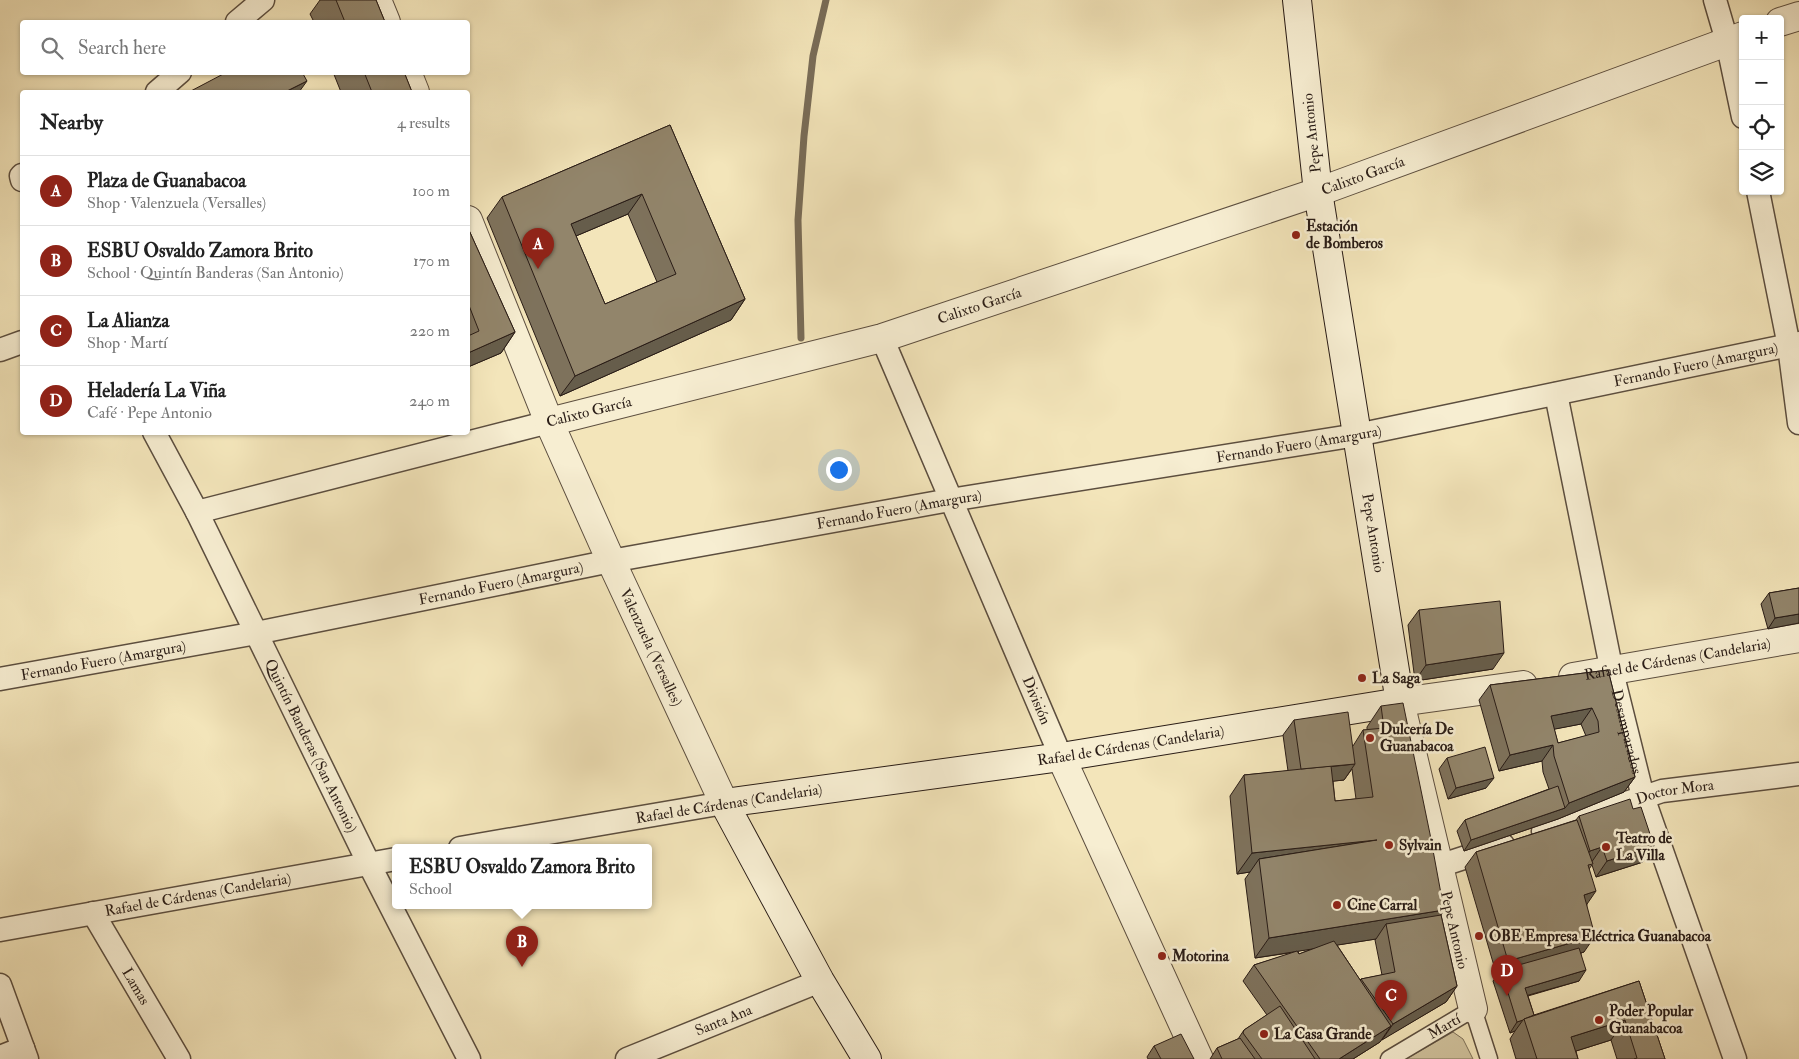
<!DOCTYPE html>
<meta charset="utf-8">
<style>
:root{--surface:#fff;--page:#f2f2f2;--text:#222;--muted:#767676;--line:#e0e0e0;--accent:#8f2418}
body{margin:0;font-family:"IM FELL Double Pica",serif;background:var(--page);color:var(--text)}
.controls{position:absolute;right:15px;top:15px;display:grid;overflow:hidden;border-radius:5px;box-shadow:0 1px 4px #0004}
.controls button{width:45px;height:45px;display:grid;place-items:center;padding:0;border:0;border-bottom:1px solid var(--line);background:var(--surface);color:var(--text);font:25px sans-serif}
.you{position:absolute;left:838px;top:469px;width:18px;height:18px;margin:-12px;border:4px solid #fff;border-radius:50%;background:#1a73e8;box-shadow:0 0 0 8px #1a73e833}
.badge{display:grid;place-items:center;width:32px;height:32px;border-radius:50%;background:var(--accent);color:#fff;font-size:16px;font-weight:700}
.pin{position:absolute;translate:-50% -41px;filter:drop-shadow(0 1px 2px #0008)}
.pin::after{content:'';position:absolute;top:26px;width:18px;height:15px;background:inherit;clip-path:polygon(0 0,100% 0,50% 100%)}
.popup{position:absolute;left:392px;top:844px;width:260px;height:65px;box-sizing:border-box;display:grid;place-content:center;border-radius:5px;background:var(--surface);filter:drop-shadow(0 1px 4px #0005);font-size:16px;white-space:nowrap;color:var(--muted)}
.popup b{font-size:19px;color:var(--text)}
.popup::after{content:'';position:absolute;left:50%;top:100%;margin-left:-10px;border:10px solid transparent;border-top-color:var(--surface)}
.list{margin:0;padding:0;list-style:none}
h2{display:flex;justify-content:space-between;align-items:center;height:65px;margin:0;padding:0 20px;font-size:21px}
h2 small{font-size:16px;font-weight:400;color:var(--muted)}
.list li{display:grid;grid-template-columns:32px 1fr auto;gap:15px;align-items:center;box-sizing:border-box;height:70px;padding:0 20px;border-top:1px solid var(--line)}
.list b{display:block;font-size:19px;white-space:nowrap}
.list p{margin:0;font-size:16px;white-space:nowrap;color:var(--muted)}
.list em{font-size:16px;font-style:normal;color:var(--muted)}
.icon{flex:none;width:28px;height:28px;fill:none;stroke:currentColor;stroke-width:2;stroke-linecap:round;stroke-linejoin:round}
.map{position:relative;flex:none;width:1799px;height:1059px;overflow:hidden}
.search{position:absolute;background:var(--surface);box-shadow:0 1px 4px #0004;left:20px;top:20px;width:450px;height:55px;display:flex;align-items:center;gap:12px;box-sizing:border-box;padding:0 18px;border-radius:5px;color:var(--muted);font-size:19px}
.panel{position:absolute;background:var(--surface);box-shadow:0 1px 4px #0004;left:20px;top:90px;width:450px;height:345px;border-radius:5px}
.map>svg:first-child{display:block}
</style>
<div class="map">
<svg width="1799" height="1059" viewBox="0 0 1799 1059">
<rect width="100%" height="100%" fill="#f3e5ba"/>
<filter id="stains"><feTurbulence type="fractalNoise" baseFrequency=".004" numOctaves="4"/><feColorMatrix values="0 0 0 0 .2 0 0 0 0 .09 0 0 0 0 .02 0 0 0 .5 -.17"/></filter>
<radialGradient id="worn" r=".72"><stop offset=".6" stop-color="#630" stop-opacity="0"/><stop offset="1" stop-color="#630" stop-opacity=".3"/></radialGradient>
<polygon fill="#d1c39e" stroke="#7d705a" points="1453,1032 1463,1039 1473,1059 1406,1059"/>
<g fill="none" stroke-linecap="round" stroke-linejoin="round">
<polyline stroke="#796c57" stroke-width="7" points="801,338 798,220 804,136 813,56 826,0"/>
<g stroke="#5c4e3f" stroke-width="19">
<g id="pedestrian">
<path id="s1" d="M1389,1059L1473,1009L1489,1059"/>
</g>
</g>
<g stroke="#5c4e3f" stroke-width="25">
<g id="minor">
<polyline points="1715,0 1727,41 1743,117"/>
<polyline points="237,22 263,0"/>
<polyline points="157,92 180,72"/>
<polyline points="22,175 21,176 22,180"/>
<polyline points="1758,191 1789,346 1799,423"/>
<path id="s2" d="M882,338L1061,757"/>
<polyline points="0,350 22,342"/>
<path id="s3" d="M1556,394L1612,672L1643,797L1735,1059"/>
<path id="s4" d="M154,432L197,512L369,864L469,1059"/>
<polyline points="197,512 549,422"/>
<path id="s5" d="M0,679L256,633L611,561L950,500L1357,435L1799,343"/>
<path id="s6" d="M1543,831L1662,791L1799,774"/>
<polyline points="460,848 724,803"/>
<polyline points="1439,866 1503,845"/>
<path id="s7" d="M93,913L179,1059"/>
<path id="s8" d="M0,930L396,859"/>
<polyline points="0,985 27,1059"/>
<polyline points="0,1057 23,1048"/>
<path id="s9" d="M627,1059L820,981"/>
</g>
</g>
<g stroke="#5c4e3f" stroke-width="30">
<g id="tertiary">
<polyline points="377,0 386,22"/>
<polyline points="1780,22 1799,16"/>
<polyline points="407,72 415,92"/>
<path id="s10" d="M468,220L549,422L611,561L724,803"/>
<path id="s11" d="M549,422L882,338L1318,192L1743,36"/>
<path id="s12" d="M1573,677L1799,638"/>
<polyline points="1061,757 1199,1059"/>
<polyline points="1473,1009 1400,702 1523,685"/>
</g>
</g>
<g stroke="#291c16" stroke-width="30">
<g id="secondary">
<path id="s13" d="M867,1059L820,981L724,803L1061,757L1400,702L1318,192L1297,0"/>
</g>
</g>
<use href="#pedestrian" stroke="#f7eed2" stroke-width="16"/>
<use href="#minor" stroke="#f7eed2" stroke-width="22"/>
<use href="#tertiary" stroke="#f7eed2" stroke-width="28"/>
<use href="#secondary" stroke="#f7eed2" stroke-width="28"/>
</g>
<g fill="#7e725c" stroke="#291c16" fill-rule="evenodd">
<polygon points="320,0 376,0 385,22 314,22 310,14"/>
<polygon points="333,72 404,72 412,92 341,92"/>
<path d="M670,125L745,299L731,320L560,396L487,218L502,197ZM628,214L657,282L605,304L576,236Z"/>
<polygon points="468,228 515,332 501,353 468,367"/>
<polygon points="1799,588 1768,629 1761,604 1769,593"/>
<polygon points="1419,610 1493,669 1415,681 1408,625"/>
<path d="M1608,670L1635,777L1624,792L1558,819L1464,851L1457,831L1465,820L1549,789L1543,772L1542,761L1499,771L1479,700L1490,685ZM1581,724L1586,736L1558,743L1554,729Z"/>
<path d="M1381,706L1444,910L1441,915L1457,986L1446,1002L1381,1040L1380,1042L1353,1059H1210L1217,1048L1238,1039L1244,1030L1267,1015L1243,981L1254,965L1296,952L1255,958L1245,879L1250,872L1237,874L1230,796L1244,775L1288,771L1283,735L1294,720L1353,746L1363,730H1367V727ZM1352,769L1356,799L1335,801L1333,781L1344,780ZM1376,939L1375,940L1382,975L1361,979L1360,980L1337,945ZM1312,949L1299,954L1298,951Z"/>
<polygon points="1447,758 1486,788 1448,799 1439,769"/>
<polygon points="1579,816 1643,862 1596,877 1592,865 1589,869 1584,952 1581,953 1579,981 1528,996 1534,1015 1639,981 1665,1059 1617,1059 1611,1040 1576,1051 1578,1059 1516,1059 1510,1039 1515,1031 1510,1033 1493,981 1497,976 1465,867 1476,852 1576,820"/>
<polygon points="1154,1046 1194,1059 1148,1059 1147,1057"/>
</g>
<g fill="#665d4b" stroke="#291c16">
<polygon points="307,81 299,92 285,92"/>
<polygon points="642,194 628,214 557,244 571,224"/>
<polygon points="745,299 731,320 560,396 575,376"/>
<polygon points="515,332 501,353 468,367 468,353"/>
<polygon points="1799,614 1799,623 1768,629 1775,618"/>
<polygon points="1504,653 1493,669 1415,681 1426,665"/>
<polygon points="1592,708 1581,724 1540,732 1551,716"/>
<polygon points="1553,745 1542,761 1499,771 1510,755"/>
<polygon points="1355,764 1344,780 1290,786 1301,770"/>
<polygon points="1635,777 1624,792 1558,819 1464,851 1471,840 1565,808 1569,803"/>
<polygon points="1494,778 1486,788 1448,799 1456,788"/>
<polygon points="1377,840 1259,859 1250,872 1237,874 1252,853"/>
<polygon points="1654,846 1643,862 1596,877 1607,861"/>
<polygon points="1602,847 1591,863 1579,866 1590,851"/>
<polygon points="1596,891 1585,907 1584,895"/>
<polygon points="1444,910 1430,930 1386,924 1376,939 1255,958 1269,938"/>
<polygon points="1595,936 1584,952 1502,975 1501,971 1508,961"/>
<polygon points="1586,970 1579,981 1518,998 1525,988"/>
<polygon points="1457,986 1446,1002 1382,1040 1393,1024"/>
<polygon points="1523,1020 1515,1031 1510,1033 1517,1022"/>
<polygon points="1625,1020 1611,1040 1557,1057 1571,1037"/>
<polygon points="1391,1026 1380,1042 1353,1059 1339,1059"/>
</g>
<g fill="#92856b" stroke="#291c16" fill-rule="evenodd">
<polygon points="336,0 376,0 385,22 345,22"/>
<polygon points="227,72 302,72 307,81 285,92 189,92"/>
<polygon points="364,72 404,72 412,92 372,92"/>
<path d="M670,125L745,299L575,376L502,197ZM642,194L676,274L605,304L571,224Z"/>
<polygon points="468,228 515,332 468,353 468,336 479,331 468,303"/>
<polygon points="1799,588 1799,614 1775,618 1769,593"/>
<polygon points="1500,601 1504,653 1426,665 1419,610"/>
<path d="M1608,670L1635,777L1569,803L1554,756L1553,745L1510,755L1490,685ZM1592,708L1598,721L1599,732L1558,743L1551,716Z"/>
<polygon points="1403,703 1430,834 1444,910 1269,938 1259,859 1377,840 1252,853 1244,775 1331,766 1335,801 1373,797 1363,730 1384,728 1381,706"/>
<polygon points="1348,712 1355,764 1301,769 1294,720"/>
<polygon points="1485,747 1494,778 1456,788 1447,758"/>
<polygon points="1558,786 1565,808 1471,840 1465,820"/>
<polygon points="1630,799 1633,809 1641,807 1654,846 1607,861 1602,847 1590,851 1579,816"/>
<polygon points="1577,820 1593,864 1588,865 1596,891 1584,895 1595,936 1508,961 1476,852"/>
<polygon points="1441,915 1457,986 1393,1024 1361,979 1395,972 1386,924"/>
<polygon points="1334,941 1391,1026 1339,1059 1320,1059 1254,965 1297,951 1299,954"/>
<polygon points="1579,948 1586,970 1525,988 1534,1015 1524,1019 1523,1020 1517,1022 1501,970"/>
<polygon points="1639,981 1665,1059 1634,1059 1637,1058 1625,1020 1571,1037 1578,1059 1537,1059 1524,1019"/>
<polygon points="1280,1006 1315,1059 1262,1059 1243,1033 1244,1030"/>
<polygon points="1181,1034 1194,1059 1161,1059 1154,1046"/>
<polygon points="1240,1038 1255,1059 1222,1059 1217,1048"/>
</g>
<g fill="#8f2418" stroke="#f7eed2" stroke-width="2">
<circle cx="1296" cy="235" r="5"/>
<circle cx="1362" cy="678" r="5"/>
<circle cx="1370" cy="738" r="5"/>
<circle cx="1389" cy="845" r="5"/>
<circle cx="1606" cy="847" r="5"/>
<circle cx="1337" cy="905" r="5"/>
<circle cx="1479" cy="936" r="5"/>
<circle cx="1162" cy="956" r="5"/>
<circle cx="1599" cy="1020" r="5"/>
<circle cx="1264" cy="1034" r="5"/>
</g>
<g text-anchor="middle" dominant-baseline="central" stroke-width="5" stroke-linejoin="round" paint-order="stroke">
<g font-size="15" fill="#291c16" stroke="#f7eed2">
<text transform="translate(1312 133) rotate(-96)">Pepe Antonio</text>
<text stroke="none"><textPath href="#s11" startOffset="851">Calixto García</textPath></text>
<text stroke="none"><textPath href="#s11" startOffset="446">Calixto García</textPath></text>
<text stroke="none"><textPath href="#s5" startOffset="1725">Fernando Fuero (Amargura)</textPath></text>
<text transform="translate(589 412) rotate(-14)">Calixto García</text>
<text stroke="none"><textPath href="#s5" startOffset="1320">Fernando Fuero (Amargura)</textPath></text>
<text stroke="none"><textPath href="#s5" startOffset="915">Fernando Fuero (Amargura)</textPath></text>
<text transform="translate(1373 533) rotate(81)">Pepe Antonio</text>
<text stroke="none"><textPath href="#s5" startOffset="510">Fernando Fuero (Amargura)</textPath></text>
<text stroke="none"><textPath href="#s10" startOffset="465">Valenzuela (Versalles)</textPath></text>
<text stroke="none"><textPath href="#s12" startOffset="106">Rafael de Cárdenas (Candelaria)</textPath></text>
<text stroke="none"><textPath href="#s5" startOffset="105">Fernando Fuero (Amargura)</textPath></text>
<text stroke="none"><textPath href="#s2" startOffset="394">División</textPath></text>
<text stroke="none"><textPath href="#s3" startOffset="345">Desamparados</textPath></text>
<text stroke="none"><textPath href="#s4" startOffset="351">Quintín Banderas (San Antonio)</textPath></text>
<text stroke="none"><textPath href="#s13" startOffset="704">Rafael de Cárdenas (Candelaria)</textPath></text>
<text stroke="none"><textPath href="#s6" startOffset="138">Doctor Mora</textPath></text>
<text transform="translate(729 804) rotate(-9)">Rafael de Cárdenas (Candelaria)</text>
<text stroke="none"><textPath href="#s8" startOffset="201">Rafael de Cárdenas (Candelaria)</textPath></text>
<text transform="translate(1454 930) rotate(77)">Pepe Antonio</text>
<text stroke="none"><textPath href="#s7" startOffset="85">Lamas</textPath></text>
<text stroke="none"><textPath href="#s9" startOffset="104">Santa Ana</textPath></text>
<text stroke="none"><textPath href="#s1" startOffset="64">Martí</textPath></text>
</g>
<g font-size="15" font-weight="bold" fill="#291c16" stroke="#f7eed2" text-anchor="start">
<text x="1306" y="226">Estación<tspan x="1306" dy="17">de Bomberos</tspan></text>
<text x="1372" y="678">La Saga</text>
<text x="1380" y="729">Dulcería De<tspan x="1380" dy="17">Guanabacoa</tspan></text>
<text x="1616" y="838">Teatro de<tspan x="1616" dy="17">La Villa</tspan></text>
<text x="1399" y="845">Sylvain</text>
<text x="1347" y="905">Cine Carral</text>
<text x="1489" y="936">OBE Empresa Eléctrica Guanabacoa</text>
<text x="1172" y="956">Motorina</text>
<text x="1609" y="1011">Poder Popular<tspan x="1609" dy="17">Guanabacoa</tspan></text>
<text x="1274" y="1034">La Casa Grande</text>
</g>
</g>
<rect width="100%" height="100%" filter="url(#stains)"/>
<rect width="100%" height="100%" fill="url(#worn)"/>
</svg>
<div class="controls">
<button>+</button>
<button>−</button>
<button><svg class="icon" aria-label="locate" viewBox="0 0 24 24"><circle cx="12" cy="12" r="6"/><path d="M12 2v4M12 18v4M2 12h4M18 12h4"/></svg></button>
<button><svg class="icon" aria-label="layers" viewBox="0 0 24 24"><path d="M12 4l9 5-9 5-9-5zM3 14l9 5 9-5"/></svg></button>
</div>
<div class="you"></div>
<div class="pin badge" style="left:538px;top:269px">A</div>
<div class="pin badge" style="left:522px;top:967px">B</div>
<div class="popup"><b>ESBU Osvaldo Zamora Brito</b>School</div>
<div class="pin badge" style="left:1391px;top:1021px">C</div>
<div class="pin badge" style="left:1507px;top:996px">D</div>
<div class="search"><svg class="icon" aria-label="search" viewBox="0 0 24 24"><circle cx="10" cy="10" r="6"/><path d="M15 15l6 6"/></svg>Search here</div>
<section class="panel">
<h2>Nearby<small>4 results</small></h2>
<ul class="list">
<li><span class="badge">A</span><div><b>Plaza de Guanabacoa</b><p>Shop · Valenzuela (Versalles)</p></div><em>100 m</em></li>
<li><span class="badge">B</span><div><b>ESBU Osvaldo Zamora Brito</b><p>School · Quintín Banderas (San Antonio)</p></div><em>170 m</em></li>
<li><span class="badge">C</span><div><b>La Alianza</b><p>Shop · Martí</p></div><em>220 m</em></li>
<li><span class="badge">D</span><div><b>Heladería La Viña</b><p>Café · Pepe Antonio</p></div><em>240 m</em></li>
</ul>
</section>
</div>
